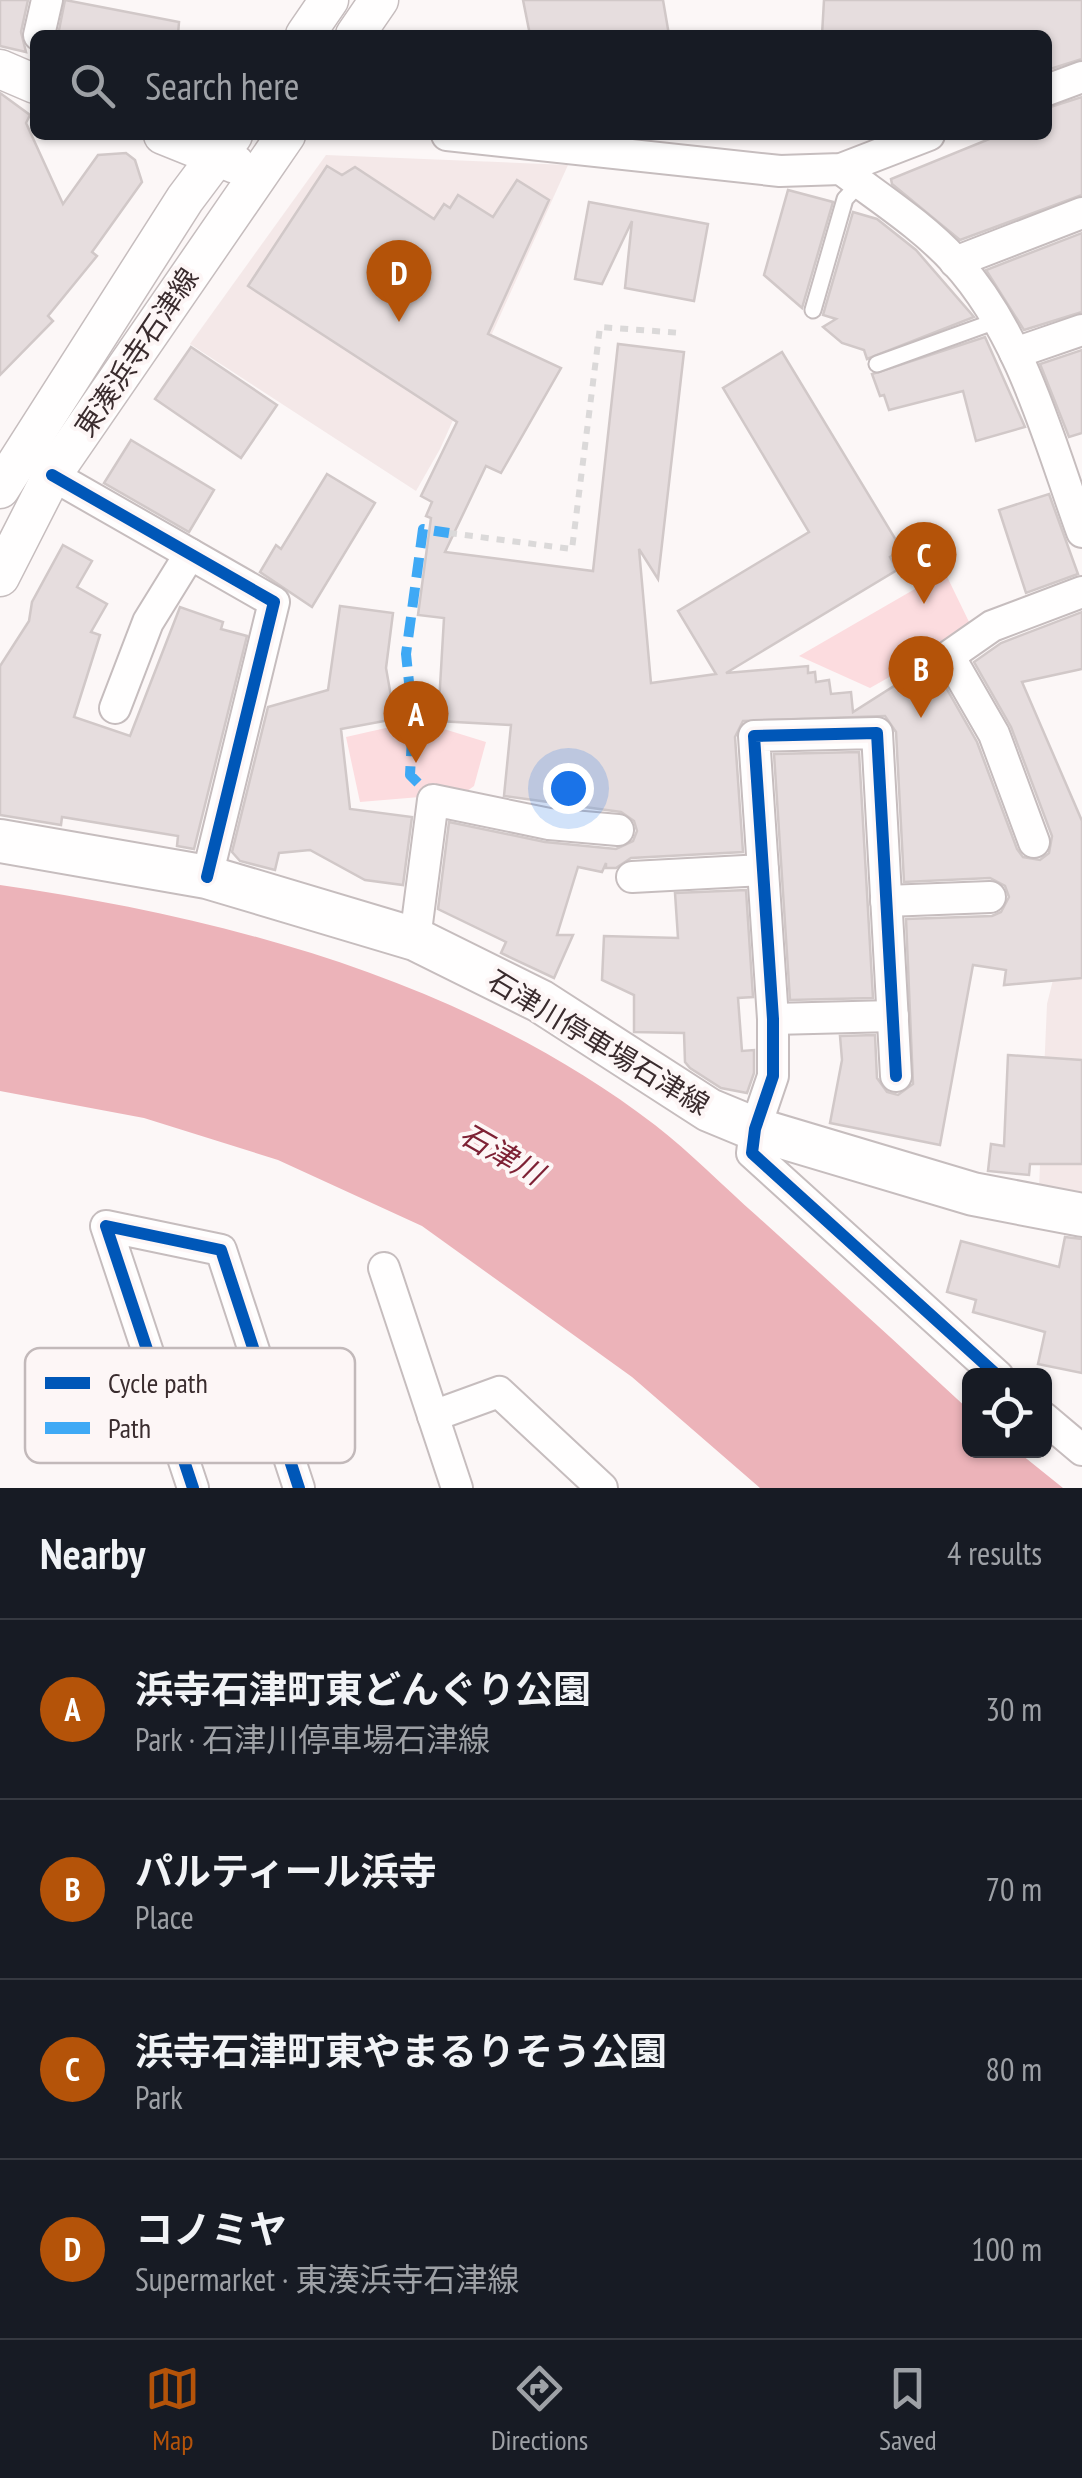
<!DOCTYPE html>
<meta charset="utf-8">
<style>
:root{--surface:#171b24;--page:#20242c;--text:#f1f3f6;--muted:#9ea1a6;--line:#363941;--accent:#b45309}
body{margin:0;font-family:"PT Sans Narrow","Noto Sans JP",sans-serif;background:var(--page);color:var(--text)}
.controls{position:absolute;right:30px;bottom:30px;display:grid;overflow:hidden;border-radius:15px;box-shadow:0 2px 8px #0004}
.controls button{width:90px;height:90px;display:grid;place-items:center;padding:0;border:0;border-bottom:2px solid var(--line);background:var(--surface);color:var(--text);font:50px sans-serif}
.you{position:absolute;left:568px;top:788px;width:35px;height:35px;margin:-25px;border:8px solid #fff;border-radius:50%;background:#1a73e8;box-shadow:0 0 0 15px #1a73e833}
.badge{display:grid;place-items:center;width:65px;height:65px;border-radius:50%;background:var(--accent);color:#fff;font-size:32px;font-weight:700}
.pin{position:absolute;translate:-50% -82px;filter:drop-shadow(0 2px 5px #0008)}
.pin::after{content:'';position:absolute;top:52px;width:35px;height:30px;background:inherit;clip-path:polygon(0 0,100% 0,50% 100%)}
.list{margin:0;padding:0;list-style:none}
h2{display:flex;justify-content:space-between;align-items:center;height:130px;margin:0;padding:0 40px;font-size:42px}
h2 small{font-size:32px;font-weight:400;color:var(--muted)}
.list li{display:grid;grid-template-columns:65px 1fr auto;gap:30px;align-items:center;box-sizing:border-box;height:180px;padding:0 40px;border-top:2px solid var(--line)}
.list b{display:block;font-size:38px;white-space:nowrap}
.list p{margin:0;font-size:32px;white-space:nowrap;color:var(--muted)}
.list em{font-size:32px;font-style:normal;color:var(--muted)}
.icon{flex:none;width:55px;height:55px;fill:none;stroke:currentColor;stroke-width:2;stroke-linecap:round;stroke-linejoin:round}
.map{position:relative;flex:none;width:1082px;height:1488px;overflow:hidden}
.search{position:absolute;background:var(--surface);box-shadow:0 2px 8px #0004;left:30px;right:30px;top:30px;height:110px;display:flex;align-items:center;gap:25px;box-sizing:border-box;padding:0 35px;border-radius:15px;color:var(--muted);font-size:38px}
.sheet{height:850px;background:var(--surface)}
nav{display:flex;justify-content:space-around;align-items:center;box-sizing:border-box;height:140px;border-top:2px solid var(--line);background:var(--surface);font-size:28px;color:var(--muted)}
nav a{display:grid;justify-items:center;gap:5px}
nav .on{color:var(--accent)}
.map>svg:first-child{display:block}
</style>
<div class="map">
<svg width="1082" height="1488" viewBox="0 0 1082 1488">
<rect width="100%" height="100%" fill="#fcf7f7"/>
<g fill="#f4e8e8">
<polygon points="326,155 568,165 440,449 416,491 190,344"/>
<polygon points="1082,933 1082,1197 1039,1188 1047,1004 1057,964"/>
</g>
<g fill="#fcdcdf">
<polygon points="937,556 971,626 948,644 870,688 799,656 927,582"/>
<polygon points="395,688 431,688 431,725 486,742 474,786 463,794 428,784 420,797 360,802 346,737 399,725"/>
</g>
<path fill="#ecb3b9" d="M0,885C230,918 468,982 655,1125C691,1153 723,1186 757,1216C828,1280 899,1345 969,1410L970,1450L1017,1451L1063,1488H760L632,1377L422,1226L278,1160L144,1118L0,1091Z"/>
<g fill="#e6ddde" stroke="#d1c8c8" stroke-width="2.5">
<polygon points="0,0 28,0 21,32 26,52 0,46"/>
<polygon points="65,0 179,22 178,35 58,35"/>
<polygon points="523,0 663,0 669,35 530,35"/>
<polygon points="824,0 1082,0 1082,59 1047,70 1047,35 822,35"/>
<polygon points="0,93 30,115 26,123 63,204 98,155 126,153 135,160 142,182 92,252 97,256 48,316 53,321 0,375"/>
<polygon points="1082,97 1082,195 960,240 892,184 891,179 999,135 1047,135 1047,108"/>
<polygon points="327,166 342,175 355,167 434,219 444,204 450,208 458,195 493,217 517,180 549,200 488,334 561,368 501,473 486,466 445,552 593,571 618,344 684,352 658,579 639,549 651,683 716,674 678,611 809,532 723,388 782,352 902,550 890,557 897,570 726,673 808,666 808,673 815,672 816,682 829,680 831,694 851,692 853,712 916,672 920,679 936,670 977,742 1017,849 1023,857 1040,860 1049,853 1052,836 1011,727 974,662 1001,643 1082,612 1082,669 1022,682 1082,821 1082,978 1004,985 1006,970 973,965 940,1145 830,1123 842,1060 840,1036 875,1035 877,1078 887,1092 898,1095 913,1084 906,919 992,916 1001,912 1009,897 1005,886 990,878 904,882 896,732 885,716 743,721 735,737 743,852 631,858 616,868 606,868 606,863 602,872 578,867 557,935 573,935 554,978 501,953 506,942 438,909 449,822 545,842 616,849 633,841 637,831 634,821 621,812 504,796 511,725 438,721 444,618 418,615 431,518 426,516 432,502 421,496 457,422 248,286"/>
<polygon points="788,190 833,202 802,308 764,275"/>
<polygon points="589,202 708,224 694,301 625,288 632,221 602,284 575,279"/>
<polygon points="853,212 877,219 916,250 974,317 867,359 864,350 842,343 823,327 836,319 823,315"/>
<polygon points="1082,233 1082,312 1024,330 986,270"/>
<polygon points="985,337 1025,427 976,441 963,391 889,410 884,395 880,396 872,374"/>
<polygon points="191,347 277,405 241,458 155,399"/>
<polygon points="1082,350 1082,433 1069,437 1040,364"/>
<polygon points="131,440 214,490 189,532 104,483"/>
<polygon points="327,474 375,503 312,607 260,572 276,545 281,549"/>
<polygon points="1049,494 1078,574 1026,593 999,510"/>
<polygon points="63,545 92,561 77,587 107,604 91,632 100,635 74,717 130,736 180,607 223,622 221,629 247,636 194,849 177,846 178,836 62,817 61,825 0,815 0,666 29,621 32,602"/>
<polygon points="340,606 393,613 386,668 395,719 341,729 350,809 412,817 403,885 365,880 310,850 279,853 275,870 240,861 232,852 268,707 328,690"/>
<polygon points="859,752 873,998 790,1000 774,754"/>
<polygon points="746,890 753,997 738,998 742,1051 754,1050 754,1073 747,1093 721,1088 690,1068 685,1062 684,1033 634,1032 634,995 602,980 604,936 678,938 675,893"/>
<polygon points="1008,1055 1082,1060 1082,1164 1030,1164 1029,1175 988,1171 991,1144 1004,1146"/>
<polygon points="1065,1237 1082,1239 1082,1373 1038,1364 1045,1332 973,1312 976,1300 947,1292 961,1241 1059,1267"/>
</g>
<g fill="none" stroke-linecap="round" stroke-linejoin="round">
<g stroke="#c6bdbe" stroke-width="19">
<g id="service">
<polyline points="813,310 845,199 860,183"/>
<polyline points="877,364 996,321"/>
</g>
</g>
<g stroke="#c6bdbe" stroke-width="34">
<g id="minor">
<polyline points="39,35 47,0"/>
<polyline points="1047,90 1082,77"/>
<polyline points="447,135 780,171 841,169 929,135"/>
<path d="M841,169C879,198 922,225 955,261C1022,334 1049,441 1082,532"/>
<polyline points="955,262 1082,213"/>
<polyline points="1015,353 1082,330"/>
<polyline points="52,475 274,602 207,877"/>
<polyline points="115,708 148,622 190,554"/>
<polyline points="1034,842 994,734 949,656 992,626 1082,592"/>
<polyline points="632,877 763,870"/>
<polyline points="886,901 990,897"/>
<polyline points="415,939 433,800 549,824 618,830"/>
<polyline points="773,1019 893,1016"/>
<polyline points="896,1076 877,733 754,736 773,1019 773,1076 755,1129 752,1153 998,1376"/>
<polyline points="384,1268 457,1488"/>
<polyline points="433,1416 499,1392 602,1488"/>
<polyline points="1044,1418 1082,1450"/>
<polyline points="193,1488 106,1226 221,1250 299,1488"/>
</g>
</g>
<g stroke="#c6bdbe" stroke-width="41">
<g id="tertiary">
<polyline points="305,35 329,0"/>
<polyline points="355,35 379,0"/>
<polyline points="0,69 35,84"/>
<polyline points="163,135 235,164"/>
<polyline points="0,489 185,199 233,135"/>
<polyline points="0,577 52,475 286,135"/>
</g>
</g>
<g stroke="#c6bdbe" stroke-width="46">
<polyline id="secondary" points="0,841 207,877 415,939 540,1001 709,1110 755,1129 973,1194 1082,1215"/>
</g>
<polyline stroke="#dbd9d9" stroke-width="6" stroke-dasharray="8 8" stroke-linecap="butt" points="449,533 572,549 600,327 681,333"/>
<use href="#service" stroke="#fffefe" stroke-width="15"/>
<use href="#minor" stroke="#fffefe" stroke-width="30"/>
<use href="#tertiary" stroke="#fffefe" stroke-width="38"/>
<use href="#secondary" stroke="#fffefe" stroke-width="42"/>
<polyline stroke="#3fa9f5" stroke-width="10" stroke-dasharray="20 10" stroke-linecap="butt" points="418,783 410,775 413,720 406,654 423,529 449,533"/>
<g stroke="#fdf6f6" stroke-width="19">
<g id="cycleway">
<polyline points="52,475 274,602 207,877"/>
<polyline points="896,1076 877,733 754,736 773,1019 773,1076 755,1129 752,1153 998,1376"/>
<polyline points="193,1488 106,1226 221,1250 299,1488"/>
</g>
</g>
<use href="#cycleway" stroke="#0057b8" stroke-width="12"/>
</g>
<g text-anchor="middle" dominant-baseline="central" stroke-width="8" stroke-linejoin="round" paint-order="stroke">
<g font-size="28" fill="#3a2c2e" stroke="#fdf6f6">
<text transform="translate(136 352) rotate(-56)">東湊浜寺石津線</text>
<text transform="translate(599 1042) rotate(31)">石津川停車場石津線</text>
</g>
<g font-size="30" font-style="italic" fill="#7e2235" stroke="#fdf6f6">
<text transform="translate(502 1153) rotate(30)">石津川</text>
</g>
</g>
<rect x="25" y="1348" width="330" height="115" rx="15" fill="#fdf6f6" stroke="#c2b9ba" stroke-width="2.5"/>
<rect x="45" y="1377" width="45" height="12" fill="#0057b8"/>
<rect x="45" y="1422" width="45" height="12" fill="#3fa9f5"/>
<g font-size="28" fill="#3a2c2e">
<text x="108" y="1393">Cycle path</text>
<text x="108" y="1438">Path</text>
</g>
</svg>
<div class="controls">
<button><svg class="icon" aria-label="locate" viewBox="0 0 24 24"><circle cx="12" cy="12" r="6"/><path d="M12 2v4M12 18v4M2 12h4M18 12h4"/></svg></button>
</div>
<div class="you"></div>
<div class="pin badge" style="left:416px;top:763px">A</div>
<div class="pin badge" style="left:921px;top:718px">B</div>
<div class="pin badge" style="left:924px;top:604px">C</div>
<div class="pin badge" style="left:399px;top:322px">D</div>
<div class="search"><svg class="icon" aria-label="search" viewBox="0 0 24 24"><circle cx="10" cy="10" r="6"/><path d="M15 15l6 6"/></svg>Search here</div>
</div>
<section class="sheet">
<h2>Nearby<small>4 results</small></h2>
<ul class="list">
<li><span class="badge">A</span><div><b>浜寺石津町東どんぐり公園</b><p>Park · 石津川停車場石津線</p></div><em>30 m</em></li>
<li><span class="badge">B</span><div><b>パルティール浜寺</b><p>Place</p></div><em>70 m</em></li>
<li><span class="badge">C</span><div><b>浜寺石津町東やまるりそう公園</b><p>Park</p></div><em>80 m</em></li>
<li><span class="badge">D</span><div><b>コノミヤ</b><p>Supermarket · 東湊浜寺石津線</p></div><em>100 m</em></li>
</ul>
</section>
<nav>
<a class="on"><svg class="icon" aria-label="map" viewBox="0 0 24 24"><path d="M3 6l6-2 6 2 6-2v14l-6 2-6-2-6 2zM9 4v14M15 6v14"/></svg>Map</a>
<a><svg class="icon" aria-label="directions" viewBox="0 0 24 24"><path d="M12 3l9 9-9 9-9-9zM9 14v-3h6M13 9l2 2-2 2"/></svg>Directions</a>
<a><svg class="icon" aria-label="saved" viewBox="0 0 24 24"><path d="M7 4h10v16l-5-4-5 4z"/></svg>Saved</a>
</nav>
